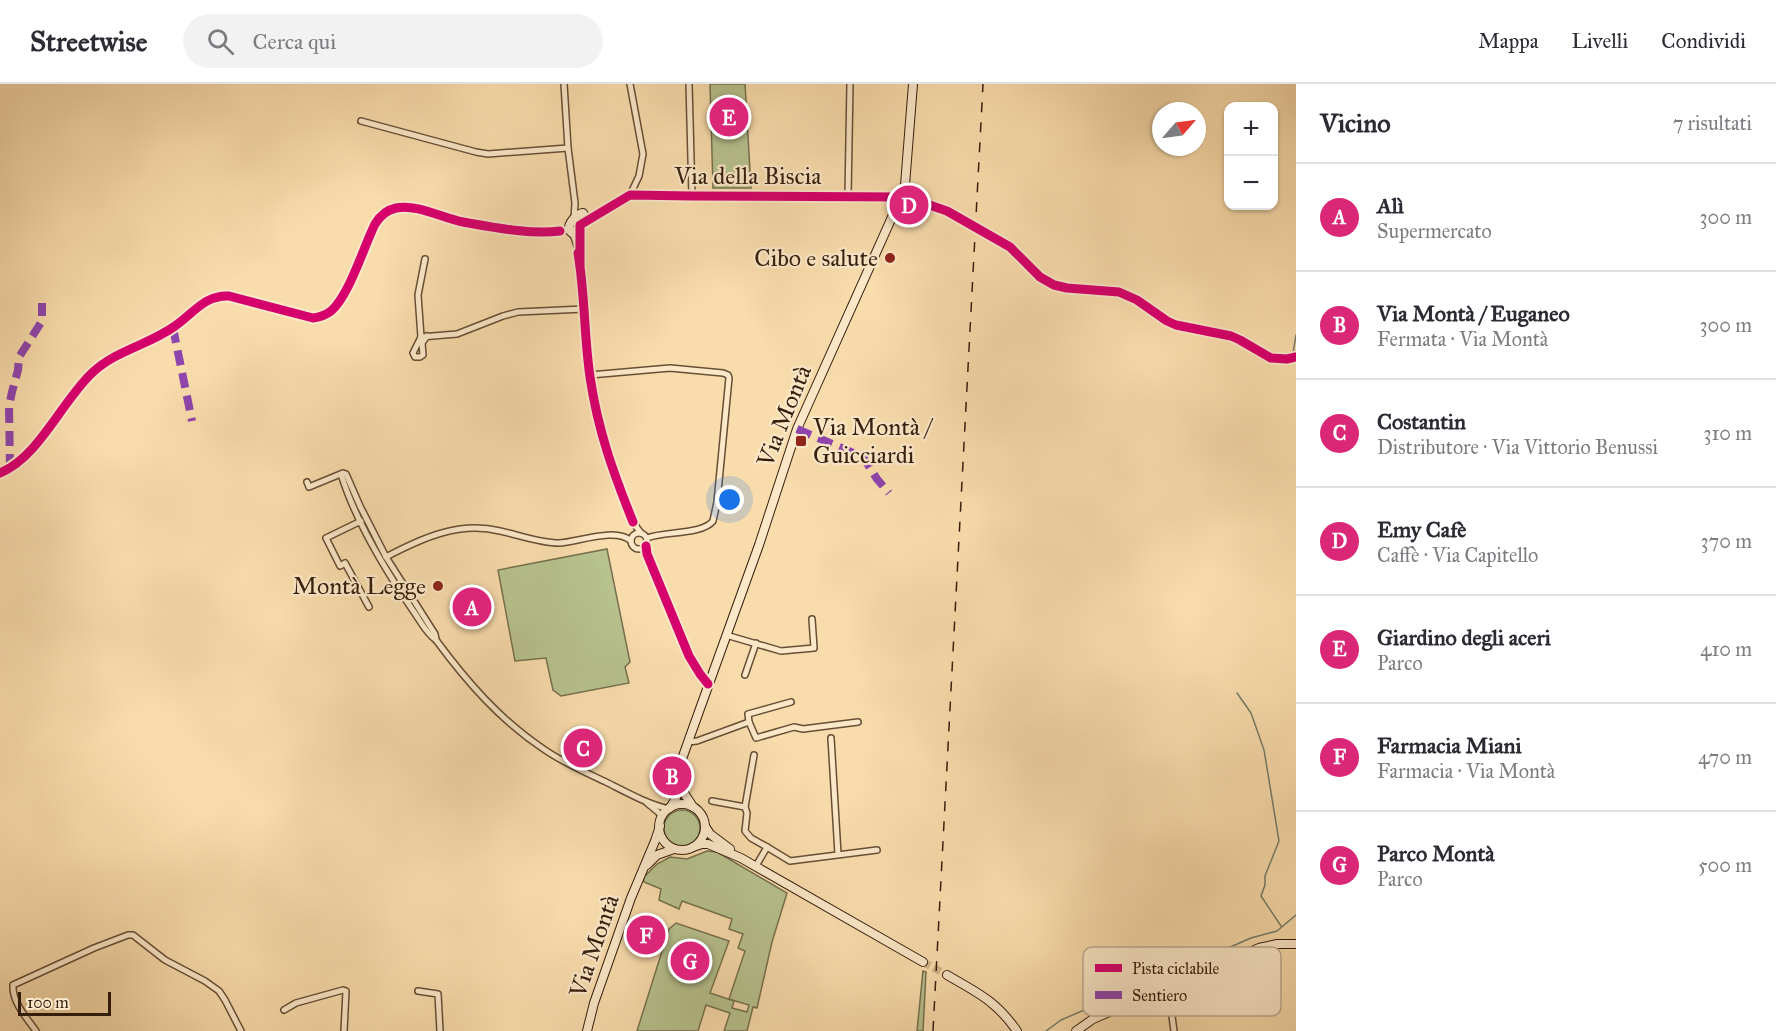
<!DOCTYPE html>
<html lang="it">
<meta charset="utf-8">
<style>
:root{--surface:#fff;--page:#f2f2f3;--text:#2b2b33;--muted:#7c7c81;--line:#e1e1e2;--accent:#db2777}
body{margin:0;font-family:"IM FELL Great Primer",serif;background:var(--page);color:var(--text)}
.controls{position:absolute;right:18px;top:18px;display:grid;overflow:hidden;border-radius:12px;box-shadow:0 2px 4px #0004}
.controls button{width:54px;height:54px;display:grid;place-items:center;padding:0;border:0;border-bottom:2px solid var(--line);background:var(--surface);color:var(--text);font:30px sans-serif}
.compass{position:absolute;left:1152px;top:18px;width:54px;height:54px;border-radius:50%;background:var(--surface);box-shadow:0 2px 4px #0004;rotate:62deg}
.scale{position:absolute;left:18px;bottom:15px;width:93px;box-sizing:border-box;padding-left:6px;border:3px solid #361e0d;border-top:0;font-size:16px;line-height:21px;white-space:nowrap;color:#361e0d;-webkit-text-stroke:4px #fbe8c9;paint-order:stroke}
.you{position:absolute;left:730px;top:416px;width:21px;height:21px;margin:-15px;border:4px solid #fff;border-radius:50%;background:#1a73e8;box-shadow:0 0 0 9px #1a73e833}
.badge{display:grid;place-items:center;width:39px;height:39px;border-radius:50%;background:var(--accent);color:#fff;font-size:20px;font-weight:700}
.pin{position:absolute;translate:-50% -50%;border:3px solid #fff;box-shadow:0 2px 6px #0006}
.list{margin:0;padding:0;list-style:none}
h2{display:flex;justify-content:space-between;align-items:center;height:78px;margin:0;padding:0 24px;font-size:26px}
h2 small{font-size:20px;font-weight:400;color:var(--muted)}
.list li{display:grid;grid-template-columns:39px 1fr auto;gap:18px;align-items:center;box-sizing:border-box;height:108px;padding:0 24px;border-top:2px solid var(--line)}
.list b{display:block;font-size:22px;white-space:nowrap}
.list p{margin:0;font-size:20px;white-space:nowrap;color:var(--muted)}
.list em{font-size:20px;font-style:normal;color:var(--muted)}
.icon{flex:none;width:33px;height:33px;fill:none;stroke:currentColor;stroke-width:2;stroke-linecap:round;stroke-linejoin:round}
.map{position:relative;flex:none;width:1296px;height:947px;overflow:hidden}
header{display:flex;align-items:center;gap:36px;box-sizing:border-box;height:84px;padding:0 30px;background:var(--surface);border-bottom:2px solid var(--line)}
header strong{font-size:28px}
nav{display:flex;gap:33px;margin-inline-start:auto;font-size:21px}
.search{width:420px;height:54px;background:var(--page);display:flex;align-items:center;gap:15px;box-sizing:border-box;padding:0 21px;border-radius:33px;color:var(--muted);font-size:22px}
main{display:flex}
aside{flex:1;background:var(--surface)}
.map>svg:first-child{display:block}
</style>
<header>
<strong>Streetwise</strong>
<div class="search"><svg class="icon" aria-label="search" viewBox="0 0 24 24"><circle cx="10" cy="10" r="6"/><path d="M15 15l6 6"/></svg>Cerca qui</div>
<nav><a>Mappa</a><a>Livelli</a><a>Condividi</a></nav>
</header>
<main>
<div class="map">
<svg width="1296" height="947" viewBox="0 0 1296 947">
<rect width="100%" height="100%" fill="#f9dcac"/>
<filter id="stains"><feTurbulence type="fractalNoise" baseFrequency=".00333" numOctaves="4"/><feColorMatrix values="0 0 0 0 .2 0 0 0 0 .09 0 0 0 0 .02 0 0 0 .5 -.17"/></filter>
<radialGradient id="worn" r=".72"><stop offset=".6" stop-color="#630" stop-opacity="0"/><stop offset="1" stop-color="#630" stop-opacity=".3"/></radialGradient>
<g fill="#b7c28e" stroke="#76704e" stroke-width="1.5">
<polygon points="710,0 745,0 751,104 713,104"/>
<polygon points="607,465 630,578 625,583 629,599 561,612 553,606 546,574 515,577 498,486"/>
<circle cx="682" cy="744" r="18"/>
<polygon points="707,767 717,768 787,809 772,858 757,924 753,923 747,947 724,947 730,929 706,921 698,947 637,947 669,845 676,839 729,857 710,909 734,917 732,924 747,928 749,921 729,915 745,867 738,864 743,850 729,845 732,835 682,817 679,825 659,816 661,805 644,798 643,794 657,780 670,773 687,775"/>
<polygon points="923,887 926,888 923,947 917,947"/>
</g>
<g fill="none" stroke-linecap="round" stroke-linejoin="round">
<g stroke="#747d6b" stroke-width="1.5">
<path d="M1183,239C1200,242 1219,244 1235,249C1260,256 1267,277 1296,269"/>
<polyline points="1293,269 1296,251"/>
<polyline points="1237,609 1251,629 1264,666 1279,757 1265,792 1265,801 1261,812 1281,842"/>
<polyline points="1046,947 1061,936 1221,867 1251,854 1277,847 1296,831"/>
</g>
<polyline stroke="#d2b68c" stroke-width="5" stroke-dasharray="5 2.5" stroke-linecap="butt" points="967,137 978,143"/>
<polyline stroke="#d2b68c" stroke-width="8" stroke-dasharray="8 4" stroke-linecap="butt" points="923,878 947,891"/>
<g stroke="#674e35" stroke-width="8">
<g id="street">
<polyline points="564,0 568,64 575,119 574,135"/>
<polyline points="689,0 692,112"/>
<polyline points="361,37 476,68 488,70 568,64"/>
<polyline points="630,111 639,92 643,70 630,0"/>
<polyline points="848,112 850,0"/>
<polyline points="901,113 928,119 967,137"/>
<path d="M978,143C991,151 1005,158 1016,167C1028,177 1036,192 1049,199C1071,210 1098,202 1121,209C1139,215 1151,229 1167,238C1188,248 1212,246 1234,253C1258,262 1267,281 1296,273"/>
<path d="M572,149C583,170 582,206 584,230C589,292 598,351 621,408C627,422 631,438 641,449"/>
<polyline points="580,166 580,142"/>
<path d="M427,252L422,259L423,271L420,273H415L413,269L421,253C433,252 445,251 457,250L503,232L518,228L584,225"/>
<polyline points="421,253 418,211 425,175"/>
<path d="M590,291L670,284L723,289L728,291L729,294L717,418L713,437C702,451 664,447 647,454"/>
<path d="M0,389C39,373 62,317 92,289C116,266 149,261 175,242C194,229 204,211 229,212L313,234C320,233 326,231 331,227C349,212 364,162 375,140C380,132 386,126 396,124C418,120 442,134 463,138C492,143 531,151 560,147"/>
<path d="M341,390C356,439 387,489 416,531C422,540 427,550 436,556C467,598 501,637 545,666C564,679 585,688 606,698C626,708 647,720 669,725"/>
<polyline points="307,398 309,403 343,389 346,390 360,422 386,473 435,550 436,556"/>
<polyline points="361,437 326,454 340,482 345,479 369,523"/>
<circle cx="639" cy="457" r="8"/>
<polyline points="646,462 647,470 689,572 700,590 708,600"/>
<path d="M386,473C422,454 459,437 500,447C519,451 540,459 559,459C578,458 616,443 631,457"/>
<polyline points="726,551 781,567 814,564 812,535"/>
<polyline points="745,591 756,559"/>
<polyline points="749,638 748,630 791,618"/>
<polyline points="831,654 838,770"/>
<polyline points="688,658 697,657 749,638 756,654 794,643 803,645 858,638"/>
<polyline points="754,671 745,723 747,729 745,747 751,754 767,763 756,782"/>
<polyline points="712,717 745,723"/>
<polyline points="647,719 658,728 662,733"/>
<polyline points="767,763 790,777 877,766"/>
<polyline points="1168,903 1174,947"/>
<polyline points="418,907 438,910 440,947"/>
<polyline points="284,926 296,919 343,906 346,907 344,947"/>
<path d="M36,947C26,933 12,918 13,901L94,864L128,851H133L165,876L205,897L219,907L225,916L241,947"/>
</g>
</g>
<g stroke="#361e0d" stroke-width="10">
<g id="secondary">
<path d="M583,129L585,132C584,139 578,146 572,149L569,146C568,139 576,130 583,129Z"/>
<polyline points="580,141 630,111 692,112 901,113"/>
<polyline points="682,694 684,709 693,723"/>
<circle cx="682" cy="743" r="23"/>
<polyline points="670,724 676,714 682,675 688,658 759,461 797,345 901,113 905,101 913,0"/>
<polyline points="705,742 710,750 730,765"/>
<polyline points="693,763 702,760 708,760 741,774 923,878"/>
<polyline points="647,781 657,771 674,765"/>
<path d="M947,891C978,909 996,917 1017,947"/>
<polyline points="587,947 594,919 631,814 655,757 660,742"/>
<polyline points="1076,947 1093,935 1259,864 1277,860 1296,860"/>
</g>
</g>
<use href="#street" stroke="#fbe8c9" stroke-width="5"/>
<use href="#secondary" stroke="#fbe8c9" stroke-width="8"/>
<polyline stroke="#361e0d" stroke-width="1.5" stroke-dasharray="10 10" stroke-linecap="butt" points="933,947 983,0"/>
<g stroke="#8e44ad" stroke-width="8" stroke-dasharray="15 8" stroke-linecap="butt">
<polyline points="173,244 192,337"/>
<polyline points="797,345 863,373 877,395 889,409"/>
<polyline points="10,385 9,322 12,308 18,286 19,273 42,237 42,219"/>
</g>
<g stroke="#fbe8c9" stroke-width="13">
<g id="cycleway">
<path d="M578,169C585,210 584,252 590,293C598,347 613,388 633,438"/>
<polyline points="580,180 580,141 630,111 692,112 906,113 947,127 1010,163 1040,193 1054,201 1067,204 1119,208 1137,216 1167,237 1176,241 1231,252 1240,256 1271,274 1287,275 1296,273"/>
<path d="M0,389C39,373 62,317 92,289C116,266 149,261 175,242C194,229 204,211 229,212L313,234C320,233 326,231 331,227C349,212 364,162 375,140C380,132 386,126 396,124C418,120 442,134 463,138C492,143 531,151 560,147"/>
<polyline points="646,462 647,470 689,572 700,590 708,600"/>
</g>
</g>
<use href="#cycleway" stroke="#d6006c" stroke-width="9"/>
</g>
<g fill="#8f2418" stroke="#fbe8c9" stroke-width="2">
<circle cx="890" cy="174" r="6"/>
<rect x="795" y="351" width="12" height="12" rx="3"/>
<circle cx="438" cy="502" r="6"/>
</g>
<g text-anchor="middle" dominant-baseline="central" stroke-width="4.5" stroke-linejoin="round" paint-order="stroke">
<g font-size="24" fill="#361e0d" stroke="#fbe8c9">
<text x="748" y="92">Via della Biscia</text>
<text transform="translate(784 332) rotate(-68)">Via Montà</text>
<text transform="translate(594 862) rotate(-71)">Via Montà</text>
</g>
<g font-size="24" fill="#361e0d" stroke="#fbe8c9" text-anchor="end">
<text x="878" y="174">Cibo e salute</text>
<text x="813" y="343" text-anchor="start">Via Montà /<tspan x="813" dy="28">Guicciardi</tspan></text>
<text x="426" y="502">Montà Legge</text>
</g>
</g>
<rect x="1083" y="863" width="198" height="69" rx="9" fill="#fbe8c9" stroke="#c0ab91" stroke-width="1.5"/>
<rect x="1095" y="880" width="27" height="8" fill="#d6006c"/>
<rect x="1095" y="907" width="27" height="8" fill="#8e44ad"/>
<g font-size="16" fill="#361e0d">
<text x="1132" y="890">Pista ciclabile</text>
<text x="1132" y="917">Sentiero</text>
</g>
<rect width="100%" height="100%" filter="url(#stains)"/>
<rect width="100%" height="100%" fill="url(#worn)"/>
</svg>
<div class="controls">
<button>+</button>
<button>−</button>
</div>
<svg class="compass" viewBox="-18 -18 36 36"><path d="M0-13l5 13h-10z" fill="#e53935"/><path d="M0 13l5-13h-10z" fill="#7c7c81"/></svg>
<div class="scale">100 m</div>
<div class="you"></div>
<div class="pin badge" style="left:472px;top:523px">A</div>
<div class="pin badge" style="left:672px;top:692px">B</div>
<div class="pin badge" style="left:583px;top:664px">C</div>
<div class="pin badge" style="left:909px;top:121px">D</div>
<div class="pin badge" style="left:729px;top:33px">E</div>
<div class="pin badge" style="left:646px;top:851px">F</div>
<div class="pin badge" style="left:690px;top:877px">G</div>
</div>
<aside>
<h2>Vicino<small>7 risultati</small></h2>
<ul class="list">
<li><span class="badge">A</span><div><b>Alì</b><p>Supermercato</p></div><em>300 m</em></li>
<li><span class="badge">B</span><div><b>Via Montà / Euganeo</b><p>Fermata · Via Montà</p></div><em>300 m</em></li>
<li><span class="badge">C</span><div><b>Costantin</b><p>Distributore · Via Vittorio Benussi</p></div><em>310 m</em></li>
<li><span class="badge">D</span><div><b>Emy Cafè</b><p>Caffè · Via Capitello</p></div><em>370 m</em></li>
<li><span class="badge">E</span><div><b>Giardino degli aceri</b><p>Parco</p></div><em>410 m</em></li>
<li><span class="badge">F</span><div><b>Farmacia Miani</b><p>Farmacia · Via Montà</p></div><em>470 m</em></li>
<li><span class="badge">G</span><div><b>Parco Montà</b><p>Parco</p></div><em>500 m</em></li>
</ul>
</aside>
</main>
